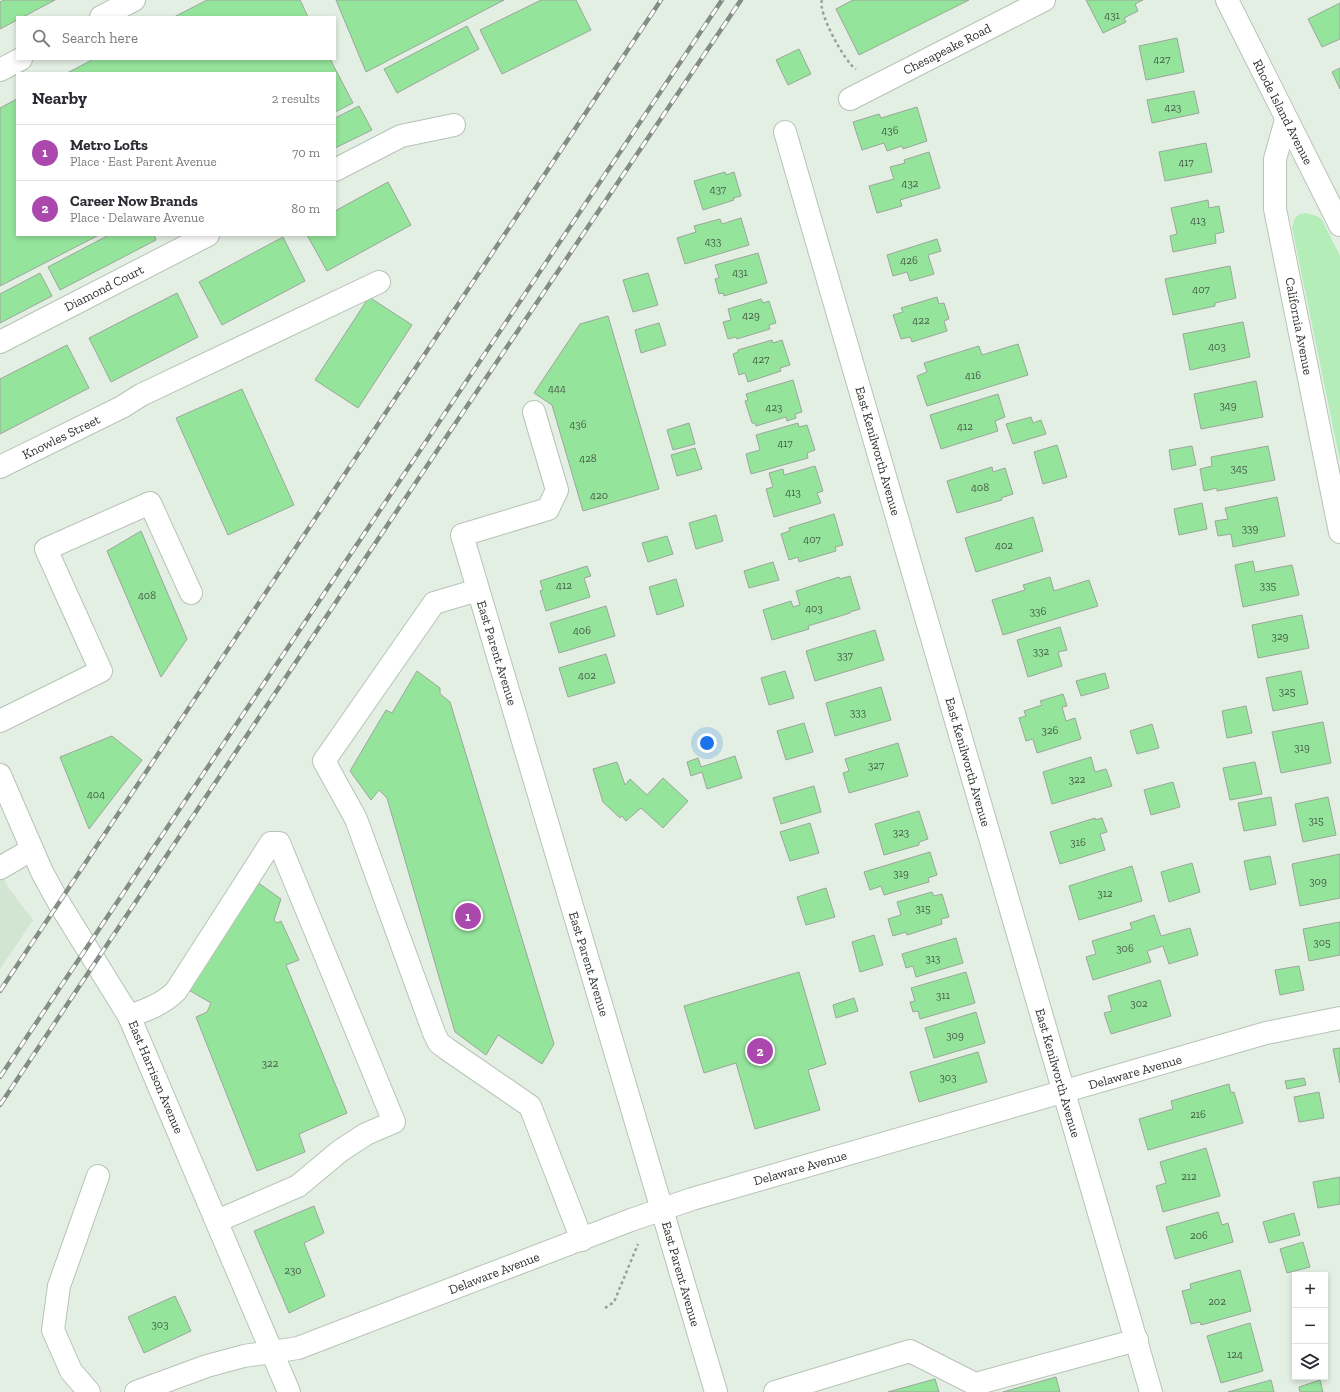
<!DOCTYPE html>
<meta charset="utf-8">
<style>
:root{--surface:#fff;--page:#f2f2f3;--text:#2b2b33;--muted:#7c7c81;--line:#e1e1e2;--accent:#ab48ae}
body{margin:0;font-family:"Zilla Slab",serif;background:var(--page);color:var(--text)}
.controls{position:absolute;right:12px;bottom:12px;display:grid;overflow:hidden;border-radius:0px;box-shadow:0 2px 6px #0003}
.controls button{width:36px;height:36px;display:grid;place-items:center;padding:0;border:0;border-bottom:1px solid var(--line);background:var(--surface);color:var(--text);font:20px sans-serif}
.you{position:absolute;left:707px;top:743px;width:14px;height:14px;margin:-10px;border:3px solid #fff;border-radius:50%;background:#1a73e8;box-shadow:0 0 0 6px #1a73e833}
.badge{display:grid;place-items:center;width:26px;height:26px;border-radius:50%;background:var(--accent);color:#fff;font-size:13px;font-weight:700}
.pin{position:absolute;translate:-50% -50%;border:2px solid #fff;box-shadow:0 1px 4px #0006}
.list{margin:0;padding:0;list-style:none}
h2{display:flex;justify-content:space-between;align-items:center;height:52px;margin:0;padding:0 16px;font-size:17px}
h2 small{font-size:13px;font-weight:400;color:var(--muted)}
.list li{display:grid;grid-template-columns:26px 1fr auto;gap:12px;align-items:center;box-sizing:border-box;height:56px;padding:0 16px;border-top:1px solid var(--line)}
.list b{display:block;font-size:15px;white-space:nowrap}
.list p{margin:0;font-size:13px;white-space:nowrap;color:var(--muted)}
.list em{font-size:13px;font-style:normal;color:var(--muted)}
.icon{flex:none;width:22px;height:22px;fill:none;stroke:currentColor;stroke-width:2;stroke-linecap:round;stroke-linejoin:round}
.map{position:relative;flex:none;width:1340px;height:1392px;overflow:hidden}
.search{position:absolute;background:var(--surface);box-shadow:0 2px 6px #0003;left:16px;top:16px;width:320px;height:44px;display:flex;align-items:center;gap:10px;box-sizing:border-box;padding:0 14px;border-radius:0px;color:var(--muted);font-size:15px}
.panel{position:absolute;background:var(--surface);box-shadow:0 2px 6px #0003;left:16px;top:72px;width:320px;height:164px;border-radius:0px}
.map>svg:first-child{display:block}
</style>
<div class="map">
<svg width="1340" height="1392" viewBox="0 0 1340 1392">
<rect width="100%" height="100%" fill="#e3efe3"/>
<polygon fill="#d2e4d2" points="0,868 7,886 33,920 0,969"/>
<polygon fill="#b4edb7" points="1306,213 1317,216 1322,220 1340,256 1340,461 1292,227 1295,218 1300,214"/>
<g fill="#95e49c" stroke="#9ba69b">
<polygon points="4,0 55,0 23,17 17,17 17,20 0,29 0,2"/>
<polygon points="207,0 300,0 308,17 174,17"/>
<polygon points="336,0 504,0 366,72"/>
<polygon points="541,0 576,0 591,30 502,74 480,30"/>
<polygon points="853,0 969,0 859,55 836,9"/>
<polygon points="1086,0 1143,0 1135,4 1138,11 1124,18 1126,22 1103,33"/>
<polygon points="1340,3 1340,39 1322,47 1308,19"/>
<polygon points="467,26 479,49 397,93 384,69"/>
<polygon points="1177,38 1184,72 1146,80 1139,46"/>
<polygon points="799,49 811,74 788,85 776,60"/>
<polygon points="94,59 330,59 353,103 335,112 335,73 67,73"/>
<polygon points="1340,68 1340,89 1332,72"/>
<polygon points="1194,91 1199,113 1152,123 1147,100"/>
<polygon points="17,99 17,235 99,235 0,286 0,108"/>
<polygon points="359,106 372,130 335,148 335,118"/>
<polygon points="917,107 927,141 903,149 902,146 887,151 884,143 862,150 853,122 879,114 881,118"/>
<polygon points="1206,143 1212,172 1165,181 1159,152"/>
<polygon points="929,152 940,188 900,200 902,206 877,213 869,186 894,179 890,167 905,163 904,160"/>
<polygon points="725,172 726,175 734,172 741,196 733,198 734,200 703,210 694,181"/>
<polygon points="388,182 411,225 327,271 307,235 335,235 335,211"/>
<polygon points="1208,200 1209,208 1219,206 1224,232 1215,234 1216,243 1173,252 1170,236 1177,234 1171,208"/>
<polygon points="741,218 749,245 685,264 677,238 696,232 694,226 720,219 722,224"/>
<polygon points="109,235 154,235 156,240 60,290 48,267"/>
<polygon points="283,237 305,281 222,325 199,282"/>
<polygon points="937,239 941,251 928,255 934,274 910,281 907,272 893,276 887,255"/>
<polygon points="758,253 767,283 724,296 723,293 719,294 715,279 719,278 715,265"/>
<polygon points="1230,266 1236,298 1215,303 1215,306 1173,315 1165,279"/>
<polygon points="40,273 52,296 0,323 0,294"/>
<polygon points="648,273 658,305 633,312 623,280"/>
<polygon points="177,293 198,337 111,382 89,338"/>
<polygon points="369,297 412,325 358,408 315,380"/>
<polygon points="937,297 939,304 944,303 949,319 944,321 947,331 912,342 910,337 901,339 893,315 903,312 901,308"/>
<polygon points="761,299 763,303 769,301 776,323 769,325 770,329 737,339 736,337 728,339 723,322 731,320 728,309"/>
<polygon points="608,316 659,489 583,511 552,405 534,393 580,324"/>
<polygon points="1243,322 1250,357 1190,370 1183,334"/>
<polygon points="659,323 666,345 641,353 635,330"/>
<polygon points="772,340 773,343 782,340 790,365 780,368 781,371 748,382 745,373 739,375 733,354 738,352 738,350"/>
<polygon points="1018,344 1028,375 927,406 917,376 927,372 924,363 979,346 982,355"/>
<polygon points="67,345 89,388 0,434 0,379"/>
<polygon points="793,380 802,412 795,414 796,418 787,421 786,417 756,426 755,423 752,423 745,401 748,400 746,394"/>
<polygon points="1256,381 1263,417 1201,429 1194,394"/>
<polygon points="242,389 294,505 228,535 176,418"/>
<polygon points="998,394 1005,417 995,421 998,431 941,449 930,415"/>
<polygon points="1031,417 1033,423 1041,420 1046,434 1013,444 1006,424"/>
<polygon points="689,423 695,444 673,450 667,430"/>
<polygon points="798,423 799,427 807,425 815,450 807,453 808,458 751,474 746,454 760,450 756,435"/>
<polygon points="1057,445 1067,477 1043,484 1034,452"/>
<polygon points="1192,446 1196,465 1172,470 1169,450"/>
<polygon points="1268,446 1275,480 1217,491 1217,488 1204,491 1200,469 1212,466 1211,457"/>
<polygon points="695,448 702,469 677,476 671,455"/>
<polygon points="815,466 823,491 817,493 821,503 774,517 766,489 773,487 769,473 783,469 784,475"/>
<polygon points="992,467 993,472 1005,468 1013,494 1001,498 1002,500 957,513 947,481"/>
<polygon points="1277,497 1285,536 1233,547 1231,534 1218,536 1215,521 1228,519 1225,508"/>
<polygon points="1202,503 1207,529 1179,535 1174,509"/>
<polygon points="834,514 843,545 835,547 836,551 799,562 798,557 789,560 781,534 790,531 789,528"/>
<polygon points="716,515 723,541 696,549 689,523"/>
<polygon points="1033,517 1043,551 976,572 965,538"/>
<polygon points="141,531 187,639 161,677 107,551"/>
<polygon points="667,536 673,554 648,562 642,543"/>
<polygon points="1253,561 1255,572 1292,565 1299,595 1243,607 1235,565"/>
<polygon points="773,562 779,580 749,588 744,571"/>
<polygon points="587,566 591,576 584,578 590,597 546,611 540,591 543,590 540,581"/>
<polygon points="850,576 860,609 850,612 850,613 808,626 809,629 772,640 763,610 791,601 793,607 800,605 796,591 839,577 840,579"/>
<polygon points="1050,577 1054,591 1089,580 1098,606 1003,635 992,600 1025,590 1023,585"/>
<polygon points="676,579 684,606 657,615 649,587"/>
<polygon points="606,606 615,636 559,653 550,623"/>
<polygon points="1302,615 1309,648 1258,658 1252,625"/>
<polygon points="1060,627 1067,650 1058,652 1062,666 1028,677 1017,640"/>
<polygon points="875,630 884,660 815,681 806,651"/>
<polygon points="606,654 615,683 568,697 559,668"/>
<polygon points="417,671 440,688 440,694 450,702 554,1044 542,1064 498,1035 486,1055 455,1032 387,798 379,790 371,800 350,771 386,710 392,713"/>
<polygon points="785,671 794,698 769,705 761,678"/>
<polygon points="1301,671 1308,704 1273,711 1266,678"/>
<polygon points="1105,673 1109,688 1081,696 1076,681"/>
<polygon points="881,687 891,720 835,736 826,703"/>
<polygon points="1063,694 1067,706 1062,707 1066,721 1075,718 1081,739 1037,753 1033,739 1026,741 1019,718 1026,716 1024,711 1042,705 1040,701"/>
<polygon points="1246,706 1252,733 1227,738 1222,711"/>
<polygon points="1323,722 1331,763 1281,773 1272,732"/>
<polygon points="804,723 813,752 786,760 777,731"/>
<polygon points="1152,724 1159,748 1137,754 1130,731"/>
<polygon points="112,736 142,760 89,829 60,757"/>
<polygon points="898,743 908,776 849,793 843,773 849,771 845,759"/>
<polygon points="735,756 742,778 707,789 702,772 691,776 687,762 698,758 701,767"/>
<polygon points="1091,757 1095,772 1106,769 1112,786 1052,804 1043,772"/>
<polygon points="617,762 625,785 630,779 647,795 663,778 688,801 663,828 641,808 626,821 622,816 620,818 603,802 593,769"/>
<polygon points="1255,762 1262,794 1230,800 1223,768"/>
<polygon points="1173,782 1180,807 1151,815 1144,790"/>
<polygon points="814,786 821,812 781,824 773,798"/>
<polygon points="1271,797 1276,825 1244,831 1238,803"/>
<polygon points="1328,797 1336,835 1303,842 1295,804"/>
<polygon points="919,811 928,839 919,842 919,845 884,855 875,824"/>
<polygon points="1095,818 1095,820 1102,818 1107,832 1100,834 1105,850 1060,864 1050,832"/>
<polygon points="810,823 819,853 790,861 780,832"/>
<polygon points="930,852 937,875 928,878 929,882 884,895 881,886 870,890 864,872"/>
<polygon points="1340,854 1340,898 1300,906 1292,864"/>
<polygon points="1270,856 1276,884 1250,890 1244,861"/>
<polygon points="1192,863 1200,892 1169,902 1161,872"/>
<polygon points="1132,866 1142,901 1079,920 1069,886"/>
<polygon points="257,882 281,899 274,920 277,923 281,921 299,960 286,965 347,1113 299,1134 305,1152 257,1171 196,1017 207,1012 211,1003 187,989"/>
<polygon points="826,888 835,917 806,925 797,897"/>
<polygon points="932,892 934,896 942,894 949,917 941,919 942,924 907,935 906,932 893,936 888,919 901,915 897,902"/>
<polygon points="1154,915 1161,936 1190,928 1198,955 1169,964 1163,946 1147,951 1151,962 1093,980 1086,957 1096,954 1092,941 1132,929 1130,923"/>
<polygon points="1340,922 1340,955 1309,961 1303,929"/>
<polygon points="874,935 883,965 860,972 852,942"/>
<polygon points="956,938 963,963 916,977 913,966 906,968 902,954"/>
<polygon points="1299,966 1304,990 1280,995 1275,970"/>
<polygon points="799,972 826,1064 808,1070 820,1110 755,1129 736,1063 704,1073 684,1006"/>
<polygon points="966,972 975,1003 920,1019 918,1011 913,1012 910,1002 915,1001 911,988"/>
<polygon points="1160,980 1171,1016 1111,1034 1104,1013 1112,1011 1108,996"/>
<polygon points="854,998 858,1011 836,1018 833,1005"/>
<polygon points="976,1012 985,1043 934,1058 925,1028"/>
<polygon points="1340,1048 1340,1083 1333,1049"/>
<polygon points="978,1052 987,1082 919,1102 910,1072"/>
<polygon points="1304,1078 1306,1085 1287,1089 1285,1081"/>
<polygon points="1229,1084 1231,1093 1234,1092 1243,1123 1148,1150 1139,1119 1173,1109 1171,1101"/>
<polygon points="1319,1092 1324,1118 1299,1122 1294,1097"/>
<polygon points="1206,1148 1220,1196 1163,1212 1156,1186 1166,1183 1160,1162"/>
<polygon points="1340,1177 1340,1204 1318,1208 1313,1182"/>
<polygon points="314,1206 324,1233 304,1243 325,1296 289,1313 254,1231"/>
<polygon points="1218,1212 1222,1225 1228,1223 1233,1242 1175,1259 1166,1227"/>
<polygon points="1294,1213 1300,1235 1269,1243 1263,1222"/>
<polygon points="1303,1242 1310,1267 1287,1273 1280,1249"/>
<polygon points="1240,1270 1251,1311 1201,1325 1200,1322 1191,1324 1182,1291 1191,1289 1190,1284"/>
<polygon points="175,1296 191,1331 144,1353 128,1317"/>
<polygon points="1250,1323 1263,1371 1221,1383 1207,1336"/>
<polygon points="1056,1377 1060,1392 1003,1392 1042,1381"/>
<polygon points="935,1379 939,1392 888,1392"/>
<polygon points="1271,1380 1274,1392 1228,1392"/>
<polygon points="1320,1380 1323,1392 1300,1392 1299,1387"/>
</g>
<g fill="none" stroke-linecap="round" stroke-linejoin="round">
<g stroke="#b7c3b7" stroke-width="24">
<g id="minor">
<polyline points="1227,0 1340,225"/>
<polyline points="101,17 134,0"/>
<polyline points="0,70 21,59"/>
<polyline points="850,99 1044,0"/>
<polyline points="1286,120 1275,159 1275,209 1340,532"/>
<polyline points="785,132 1151,1392"/>
<polyline points="335,170 401,136 454,125"/>
<polyline points="0,342 208,235"/>
<polyline points="534,412 557,490 548,509 462,535 716,1392"/>
<polyline points="0,467 122,407 141,395 379,282"/>
<polyline points="478,590 434,603 324,761 356,819 434,1033 439,1043 447,1049 530,1106 582,1240"/>
<polyline points="0,721 101,671 46,549 150,503 191,593"/>
<polyline points="0,775 42,872 59,903 129,1016 289,1392"/>
<polyline points="0,868 31,850"/>
<path d="M129,1016C147,1010 163,1004 176,991L271,843H279L394,1122L366,1134L340,1151L298,1186L217,1221"/>
<polyline points="89,1392 71,1371 53,1330 59,1286 98,1176"/>
<polyline points="136,1392 207,1366 244,1356 298,1348 631,1220 692,1199 1266,1033 1340,1018"/>
<polyline points="775,1392 910,1351 975,1384 1137,1340"/>
</g>
</g>
<g stroke="#98a198" stroke-width="2.5" stroke-dasharray="3 3" stroke-linecap="butt">
<path d="M822,0C817,11 845,63 856,69"/>
<polyline points="605,1308 614,1302 638,1244"/>
</g>
<use href="#minor" stroke="#fff" stroke-width="22"/>
<g stroke="#848c84" stroke-width="4.5">
<g id="rail">
<polyline points="0,991 661,0"/>
<polyline points="0,1077 722,0"/>
<polyline points="0,1105 453,427 741,0"/>
</g>
</g>
<use href="#rail" stroke="#fff" stroke-width="3" stroke-dasharray="9" stroke-linecap="butt"/>
</g>
<g text-anchor="middle" dominant-baseline="central" stroke-width="3" stroke-linejoin="round" paint-order="stroke">
<g font-size="11" fill="#485f4a">
<text x="1112" y="15">431</text>
<text x="1162" y="59">427</text>
<text x="1173" y="107">423</text>
<text x="890" y="130">436</text>
<text x="1186" y="162">417</text>
<text x="910" y="183">432</text>
<text x="718" y="189">437</text>
<text x="1198" y="220">413</text>
<text x="713" y="241">433</text>
<text x="909" y="260">426</text>
<text x="740" y="272">431</text>
<text x="1201" y="289">407</text>
<text x="751" y="315">429</text>
<text x="921" y="320">422</text>
<text x="1217" y="346">403</text>
<text x="761" y="359">427</text>
<text x="973" y="375">416</text>
<text x="557" y="388">444</text>
<text x="1228" y="405">349</text>
<text x="774" y="407">423</text>
<text x="578" y="424">436</text>
<text x="965" y="426">412</text>
<text x="785" y="443">417</text>
<text x="588" y="458">428</text>
<text x="1239" y="468">345</text>
<text x="980" y="487">408</text>
<text x="793" y="492">413</text>
<text x="599" y="495">420</text>
<text x="1250" y="528">339</text>
<text x="812" y="539">407</text>
<text x="1004" y="545">402</text>
<text x="564" y="585">412</text>
<text x="1268" y="585">335</text>
<text x="147" y="595">408</text>
<text x="814" y="608">403</text>
<text x="1038" y="611">336</text>
<text x="582" y="630">406</text>
<text x="1280" y="636">329</text>
<text x="1041" y="651">332</text>
<text x="845" y="655">337</text>
<text x="587" y="675">402</text>
<text x="1287" y="691">325</text>
<text x="858" y="712">333</text>
<text x="1050" y="730">326</text>
<text x="1302" y="747">319</text>
<text x="876" y="765">327</text>
<text x="1077" y="779">322</text>
<text x="96" y="794">404</text>
<text x="1316" y="820">315</text>
<text x="901" y="832">323</text>
<text x="1078" y="842">316</text>
<text x="901" y="873">319</text>
<text x="1318" y="881">309</text>
<text x="1105" y="893">312</text>
<text x="923" y="908">315</text>
<text x="1322" y="942">305</text>
<text x="1125" y="948">306</text>
<text x="933" y="958">313</text>
<text x="943" y="995">311</text>
<text x="1139" y="1003">302</text>
<text x="955" y="1035">309</text>
<text x="270" y="1063">322</text>
<text x="948" y="1077">303</text>
<text x="1198" y="1114">216</text>
<text x="1189" y="1176">212</text>
<text x="1199" y="1235">206</text>
<text x="293" y="1270">230</text>
<text x="1217" y="1301">202</text>
<text x="160" y="1324">303</text>
<text x="1235" y="1354">124</text>
</g>
<g font-size="13" fill="#2e332e" stroke="#fff">
<text transform="translate(947 49) rotate(-27)">Chesapeake Road</text>
<text transform="translate(1283 112) rotate(63)">Rhode Island Avenue</text>
<text transform="translate(104 288) rotate(-27)">Diamond Court</text>
<text transform="translate(1299 326) rotate(79)">California Avenue</text>
<text transform="translate(61 437) rotate(-26)">Knowles Street</text>
<text transform="translate(878 451) rotate(74)">East Kenilworth Avenue</text>
<text transform="translate(497 653) rotate(73)">East Parent Avenue</text>
<text transform="translate(968 762) rotate(74)">East Kenilworth Avenue</text>
<text transform="translate(589 964) rotate(73)">East Parent Avenue</text>
<text transform="translate(1135 1072) rotate(-16)">Delaware Avenue</text>
<text transform="translate(1058 1073) rotate(74)">East Kenilworth Avenue</text>
<text transform="translate(156 1077) rotate(67)">East Harrison Avenue</text>
<text transform="translate(800 1168) rotate(-16)">Delaware Avenue</text>
<text transform="translate(494 1273) rotate(-21)">Delaware Avenue</text>
<text transform="translate(681 1274) rotate(74)">East Parent Avenue</text>
</g>
</g>
</svg>
<div class="controls">
<button>+</button>
<button>−</button>
<button><svg class="icon" aria-label="layers" viewBox="0 0 24 24"><path d="M12 4l9 5-9 5-9-5zM3 14l9 5 9-5"/></svg></button>
</div>
<div class="you"></div>
<div class="pin badge" style="left:468px;top:916px">1</div>
<div class="pin badge" style="left:760px;top:1051px">2</div>
<div class="search"><svg class="icon" aria-label="search" viewBox="0 0 24 24"><circle cx="10" cy="10" r="6"/><path d="M15 15l6 6"/></svg>Search here</div>
<section class="panel">
<h2>Nearby<small>2 results</small></h2>
<ul class="list">
<li><span class="badge">1</span><div><b>Metro Lofts</b><p>Place · East Parent Avenue</p></div><em>70 m</em></li>
<li><span class="badge">2</span><div><b>Career Now Brands</b><p>Place · Delaware Avenue</p></div><em>80 m</em></li>
</ul>
</section>
</div>
